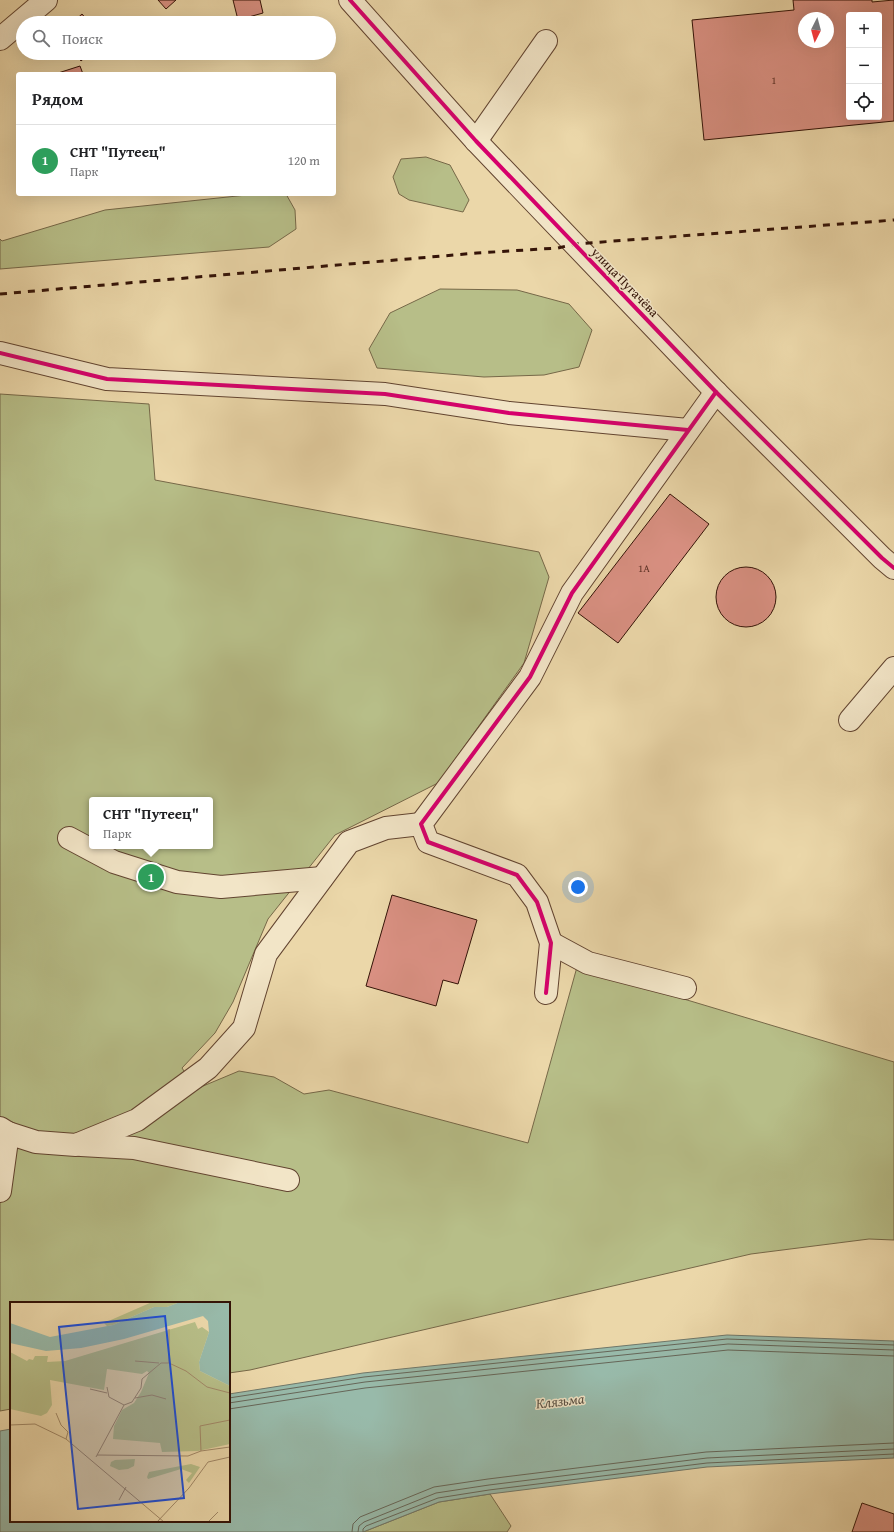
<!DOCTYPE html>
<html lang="ru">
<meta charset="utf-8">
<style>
:root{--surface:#fff;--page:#f6f6f6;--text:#202124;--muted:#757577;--line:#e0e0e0;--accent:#d93025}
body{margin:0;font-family:"Gentium Book Plus",serif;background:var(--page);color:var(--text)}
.controls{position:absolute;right:12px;top:12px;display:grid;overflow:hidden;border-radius:4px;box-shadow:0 4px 16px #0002}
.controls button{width:36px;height:36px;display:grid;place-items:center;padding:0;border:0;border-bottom:1px solid var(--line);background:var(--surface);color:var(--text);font:20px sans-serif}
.compass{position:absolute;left:798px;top:12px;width:36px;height:36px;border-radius:50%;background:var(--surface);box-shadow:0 4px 16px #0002;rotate:186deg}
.you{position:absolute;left:578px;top:887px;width:14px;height:14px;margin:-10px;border:3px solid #fff;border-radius:50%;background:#1a73e8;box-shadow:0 0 0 6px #1a73e833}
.badge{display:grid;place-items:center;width:26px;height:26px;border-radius:50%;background:var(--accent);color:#fff;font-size:13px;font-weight:700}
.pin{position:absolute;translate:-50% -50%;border:2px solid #fff;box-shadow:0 1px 4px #0006}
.popup{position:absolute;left:89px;top:797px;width:124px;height:52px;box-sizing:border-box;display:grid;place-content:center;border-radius:4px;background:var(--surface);filter:drop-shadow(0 1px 3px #0005);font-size:13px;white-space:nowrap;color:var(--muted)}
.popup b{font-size:15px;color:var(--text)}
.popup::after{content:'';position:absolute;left:50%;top:100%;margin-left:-8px;border:8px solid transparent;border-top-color:var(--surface)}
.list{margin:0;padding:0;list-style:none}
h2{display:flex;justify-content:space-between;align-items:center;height:52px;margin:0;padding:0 16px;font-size:17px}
h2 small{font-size:13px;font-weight:400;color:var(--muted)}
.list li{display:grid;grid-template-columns:26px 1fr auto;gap:12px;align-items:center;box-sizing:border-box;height:72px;padding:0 16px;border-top:1px solid var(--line)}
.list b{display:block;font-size:15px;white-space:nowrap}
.list p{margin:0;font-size:13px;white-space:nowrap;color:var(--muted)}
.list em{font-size:13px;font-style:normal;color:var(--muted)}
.icon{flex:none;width:22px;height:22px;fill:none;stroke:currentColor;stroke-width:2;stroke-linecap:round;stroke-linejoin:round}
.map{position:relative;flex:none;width:894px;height:1532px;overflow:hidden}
.search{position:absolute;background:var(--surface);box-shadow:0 4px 16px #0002;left:16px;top:16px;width:320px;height:44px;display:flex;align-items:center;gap:10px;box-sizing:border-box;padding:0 14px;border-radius:22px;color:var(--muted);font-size:15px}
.panel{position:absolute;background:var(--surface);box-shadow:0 4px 16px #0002;left:16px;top:72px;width:320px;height:124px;border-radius:4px}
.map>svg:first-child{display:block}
</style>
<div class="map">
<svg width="894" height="1532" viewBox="0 0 894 1532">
<rect width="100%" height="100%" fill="#ebd7a9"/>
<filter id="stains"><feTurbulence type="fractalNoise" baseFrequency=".005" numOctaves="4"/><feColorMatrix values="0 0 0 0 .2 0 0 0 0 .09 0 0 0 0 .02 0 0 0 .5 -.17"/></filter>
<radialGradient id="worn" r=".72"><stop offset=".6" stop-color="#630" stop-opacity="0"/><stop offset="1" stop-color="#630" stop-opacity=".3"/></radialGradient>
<g fill="#b7be88" stroke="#766848" fill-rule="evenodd">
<polygon points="426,157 450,165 469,200 463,212 409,200 399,194 393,177 401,159"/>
<polygon points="256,194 286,194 295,210 296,229 269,247 0,269 0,239 2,241 105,210"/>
<polygon points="440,289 517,290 569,304 592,330 579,367 544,375 484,377 377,368 369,349 390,313"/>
<path d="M0,394L149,404L155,480L539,552L549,577L524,663L438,783L335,835L268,919L233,1002L215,1033L182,1068L196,1089L239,1071L274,1077L304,1094L329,1090L528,1143L577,967L894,1062V1240L869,1239L751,1254L250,1370L229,1373V1303H11V1409L0,1411ZM92,800H210V846H92Z"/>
<polygon points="490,1494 511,1526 507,1532 363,1532 439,1502"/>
</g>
<polygon fill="#98baaa" stroke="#707769" points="727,1335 894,1341 894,1458 707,1467 490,1494 439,1502 363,1532 0,1532 0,1431 11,1429 11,1521 229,1521 229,1394 363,1373"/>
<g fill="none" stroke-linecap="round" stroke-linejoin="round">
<g stroke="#666658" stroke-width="1">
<polyline points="229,1398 364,1377 727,1339 894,1345"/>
<polyline points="229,1403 365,1382 728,1344 894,1350"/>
<polyline points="229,1409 365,1388 728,1350 894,1356"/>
<polyline points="352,1532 353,1524 360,1517 434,1487 488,1479 706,1452 894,1443"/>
<polyline points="358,1532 359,1526 364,1522 436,1493 489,1485 707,1458 894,1449"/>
<polyline points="363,1532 363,1529 366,1526 438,1498 489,1490 707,1463 894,1454"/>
</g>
</g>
<g fill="#d99082" stroke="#341307" fill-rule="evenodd">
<polygon points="158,0 176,0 166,9"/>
<polygon points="233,0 260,0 263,13 238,20"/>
<path d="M793,0H872V2L894,0V121L704,140L692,20L794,10ZM849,15H879V117H849ZM804,18H828V42H804Z"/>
<polygon points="82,14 90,23 72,23"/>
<polygon points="75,53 90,53 81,61"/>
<polygon points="80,66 83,74 55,74"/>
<polygon points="670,494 709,524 618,643 578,613"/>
<circle cx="746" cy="597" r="30"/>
<polygon points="392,895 477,920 458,984 443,980 436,1006 366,986"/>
<polygon points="862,1503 894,1514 894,1532 852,1532"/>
</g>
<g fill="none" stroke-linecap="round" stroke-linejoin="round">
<g stroke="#624430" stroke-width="24">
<g id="minor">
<polyline points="350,0 476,141 716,392 882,558 894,568"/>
<polyline points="0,39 46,0"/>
<polyline points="476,141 546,41"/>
<polyline points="0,353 107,379 385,394 509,413 688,430"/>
<polyline points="850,720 894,668"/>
<polyline points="69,838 114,862 177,882 221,887 322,878"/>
<polyline points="551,943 588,963 685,988"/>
<polyline points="546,993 551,943 537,902 517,875 428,842 421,824 530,677 572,593 716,392"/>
<polyline points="0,1128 8,1133 36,1142 76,1145 137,1120 208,1068 244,1028 266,954 349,842 386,828 421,824"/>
<polyline points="81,1145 134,1148 288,1180"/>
<polyline points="0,1191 8,1133"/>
</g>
</g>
<use href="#minor" stroke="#f2e5c7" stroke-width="22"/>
<polyline stroke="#341307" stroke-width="3" stroke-dasharray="7 7" stroke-linecap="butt" points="0,294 477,253 558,248 575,244 894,220"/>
<g stroke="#f2e5c7" stroke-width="6">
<g id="cycleway">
<polyline points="350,0 476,141 716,392 882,558 894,568"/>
<polyline points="0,353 107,379 385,394 509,413 688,430"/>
<polyline points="546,993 551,943 537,902 517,875 428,842 421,824 530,677 572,593 716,392"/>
</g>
</g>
<use href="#cycleway" stroke="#d6006c" stroke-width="4"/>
</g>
<g text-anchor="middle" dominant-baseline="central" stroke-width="3" stroke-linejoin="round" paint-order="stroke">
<g font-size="11" fill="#5d3226">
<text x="774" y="80">1</text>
<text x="644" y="568">1А</text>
</g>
<g font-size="13" fill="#341307" stroke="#f2e5c7">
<text transform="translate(625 282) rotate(46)">улица Пугачёва</text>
</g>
<g font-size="14" font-style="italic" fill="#574d40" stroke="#f2e5c7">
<text transform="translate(560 1401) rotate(-6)">Клязьма</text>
</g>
</g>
<g transform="translate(10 1302)">
<rect width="220" height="220" fill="#ebd7a9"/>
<path d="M142,0H170L157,5H144L103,23L97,24L94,21ZM185,20L188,27L192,25L199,30L189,60L190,69L220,84V142L188,149L152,150L150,141L103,137L104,124L112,108L124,101L131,90L139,71L137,69L132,72L97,67L94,88L40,78L42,103L37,111L31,114L0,107V50L17,59L19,57L23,58L25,54H38L37,60L55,59ZM125,157L124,164L118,167L109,168L100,164L101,160L105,158ZM181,162L190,165L179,181L176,178L182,171L171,167L138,177L137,175L139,170Z" fill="#b7be88"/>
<path d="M170,0H220V84L190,69L189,60L199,30L198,19L193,14L114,37L71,46L36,49L0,41V21L40,35L103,23L144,5H157Z" fill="#98baaa"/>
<path fill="none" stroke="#a28968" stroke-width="1" d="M159,27V61M125,59L149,61M80,87L97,91M125,96L142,93L156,97M114,103L122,100L131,86L132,77L151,61H159L176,69L197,85L220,91M46,111L51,123L58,130L56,137M0,123L25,122L56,137L154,220M191,149L190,124L220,118M87,153L178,154L191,149L220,145M86,155L114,103L99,95L97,85M109,198L116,185M147,220L179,186L198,160L220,155M198,220L208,210"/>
<path fill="#1d4ed8" fill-opacity="0.15" stroke="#1d4ed8" stroke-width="2" d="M155,14L174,196L68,207L49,25Z"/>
<rect width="220" height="220" fill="none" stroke="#341307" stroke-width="2"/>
</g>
<rect width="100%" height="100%" filter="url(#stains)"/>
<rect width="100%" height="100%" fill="url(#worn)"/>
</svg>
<div class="controls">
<button>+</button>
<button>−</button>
<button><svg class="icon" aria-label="locate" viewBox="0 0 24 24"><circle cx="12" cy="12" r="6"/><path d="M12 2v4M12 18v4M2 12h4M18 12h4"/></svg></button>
</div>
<svg class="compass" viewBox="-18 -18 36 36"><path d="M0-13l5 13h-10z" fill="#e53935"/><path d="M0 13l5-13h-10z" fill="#757577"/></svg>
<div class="you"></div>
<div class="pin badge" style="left:151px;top:877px;background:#2e9e5b">1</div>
<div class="popup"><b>СНТ &quot;Путеец&quot;</b>Парк</div>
<div class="search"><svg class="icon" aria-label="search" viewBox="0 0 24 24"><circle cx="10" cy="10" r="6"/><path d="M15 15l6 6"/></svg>Поиск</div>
<section class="panel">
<h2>Рядом<small></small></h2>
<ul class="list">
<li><span class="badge" style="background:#2e9e5b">1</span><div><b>СНТ &quot;Путеец&quot;</b><p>Парк</p></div><em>120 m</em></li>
</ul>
</section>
</div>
